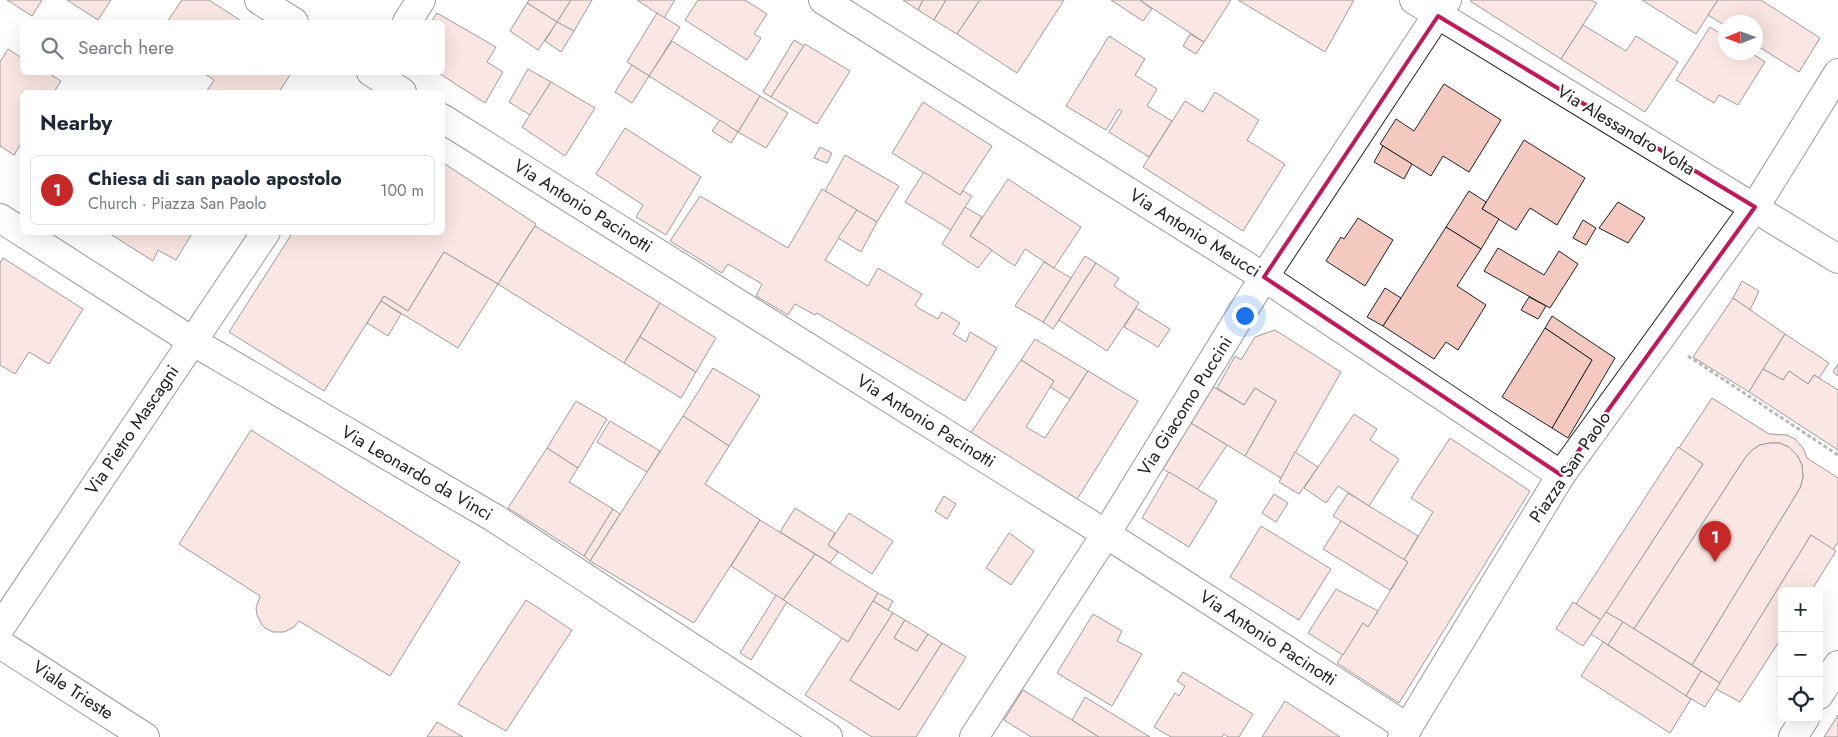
<!DOCTYPE html>
<meta charset="utf-8">
<style>
:root{--surface:#fff;--page:#f2f2f3;--text:#1f2937;--muted:#747a83;--line:#e0e1e3;--accent:#c62828}
body{margin:0;font-family:Jost,sans-serif;background:var(--page);color:var(--text)}
.controls{position:absolute;right:15px;bottom:15px;display:grid;overflow:hidden;border-radius:8px;box-shadow:0 5px 20px #0002}
.controls button{width:45px;height:45px;display:grid;place-items:center;padding:0;border:0;border-bottom:1px solid var(--line);background:var(--surface);color:var(--text);font:25px sans-serif}
.compass{position:absolute;left:1718px;top:15px;width:45px;height:45px;border-radius:50%;background:var(--surface);box-shadow:0 5px 20px #0002;rotate:269deg}
.you{position:absolute;left:1244px;top:315px;width:18px;height:18px;margin:-12px;border:4px solid #fff;border-radius:50%;background:#1a73e8;box-shadow:0 0 0 8px #1a73e833}
.badge{display:grid;place-items:center;width:32px;height:32px;border-radius:50%;background:var(--accent);color:#fff;font-size:16px;font-weight:700}
.pin{position:absolute;translate:-50% -41px;filter:drop-shadow(0 1px 2px #0008)}
.pin::after{content:'';position:absolute;top:26px;width:18px;height:15px;background:inherit;clip-path:polygon(0 0,100% 0,50% 100%)}
.list{margin:0;padding:0;list-style:none}
h2{display:flex;justify-content:space-between;align-items:center;height:65px;margin:0;padding:0 20px;font-size:21px}
h2 small{font-size:16px;font-weight:400;color:var(--muted)}
.list li{display:grid;grid-template-columns:32px 1fr auto;gap:15px;align-items:center;box-sizing:border-box;height:70px;margin:0 10px 10px;padding:0 10px;border:1px solid var(--line);border-radius:8px}
.list b{display:block;font-size:19px;white-space:nowrap}
.list p{margin:0;font-size:16px;white-space:nowrap;color:var(--muted)}
.list em{font-size:16px;font-style:normal;color:var(--muted)}
.icon{flex:none;width:28px;height:28px;fill:none;stroke:currentColor;stroke-width:2;stroke-linecap:round;stroke-linejoin:round}
.map{position:relative;flex:none;width:1838px;height:737px;overflow:hidden}
.search{position:absolute;background:var(--surface);box-shadow:0 5px 20px #0002;left:20px;top:20px;width:425px;height:55px;display:flex;align-items:center;gap:12px;box-sizing:border-box;padding:0 18px;border-radius:8px;color:var(--muted);font-size:19px}
.panel{position:absolute;background:var(--surface);box-shadow:0 5px 20px #0002;left:20px;top:90px;width:425px;height:145px;border-radius:8px}
.map>svg:first-child{display:block}
</style>
<div class="map">
<svg width="1838" height="737" viewBox="0 0 1838 737">
<rect width="100%" height="100%" fill="#fff"/>
<g fill="#f3c9c0" stroke="#222">
<polygon points="7,0 42,0 32,16"/>
<polygon points="67,0 111,0 98,20"/>
<polygon points="182,0 209,0 243,22 167,22"/>
<polygon points="529,0 571,0 557,22 527,3"/>
<polygon points="571,0 592,0 574,31 557,22"/>
<polygon points="637,0 675,0 664,18"/>
<polygon points="698,0 745,0 767,14 754,34 761,38 747,60 685,20"/>
<polygon points="903,0 923,0 918,10"/>
<polygon points="923,0 946,0 934,20 918,10"/>
<polygon points="946,0 980,0 957,34 934,20"/>
<polygon points="980,0 1064,0 1017,73 957,34"/>
<polygon points="1111,0 1141,0 1141,1 1152,9 1143,21"/>
<polygon points="1141,0 1231,0 1204,42 1141,1"/>
<polygon points="1238,0 1354,0 1325,52"/>
<polygon points="1471,0 1591,0 1597,3 1561,59 1470,1"/>
<polygon points="1642,0 1718,0 1696,34"/>
<polygon points="1718,0 1761,0 1820,38 1799,72 1756,45 1756,22 1726,22 1726,26 1708,15"/>
<polygon points="527,3 557,22 538,50 510,31"/>
<polygon points="437,13 496,47 487,62 503,72 485,103 437,72 442,72 442,22 431,22"/>
<polygon points="657,13 680,27 649,76 627,62"/>
<polygon points="557,22 574,31 561,52 545,41"/>
<polygon points="1583,25 1626,51 1636,36 1678,62 1645,112 1561,59"/>
<polygon points="1710,27 1726,37 1726,52 1750,52 1765,62 1738,105 1719,95 1714,103 1676,80"/>
<polygon points="1190,34 1204,42 1196,54 1183,46"/>
<polygon points="1109,36 1145,59 1135,75 1157,89 1147,106 1172,121 1149,157 1109,132 1122,111 1119,109 1106,130 1066,106"/>
<polygon points="794,40 804,46 771,97 763,92"/>
<polygon points="672,41 760,96 738,132 649,76"/>
<polygon points="805,44 850,71 817,124 771,97"/>
<polygon points="8,49 22,58 22,72 47,72 61,81 54,92 22,92 22,142 14,155 0,146 0,62"/>
<polygon points="632,65 649,76 632,103 615,92"/>
<polygon points="528,69 551,82 530,115 509,102"/>
<polygon points="202,72 292,72 279,92 206,92 214,80"/>
<polygon points="551,82 595,108 565,156 522,127"/>
<polygon points="1444,84 1501,120 1469,172 1443,156 1431,176 1380,144 1396,119 1414,131"/>
<polygon points="1215,92 1259,120 1247,140 1285,164 1243,231 1143,167 1185,101 1203,112"/>
<polygon points="760,96 788,113 766,148 738,132"/>
<polygon points="923,102 992,146 960,195 892,153"/>
<polygon points="720,120 738,132 731,143 712,131"/>
<polygon points="625,128 701,177 666,235 636,217 643,205 596,174"/>
<polygon points="1524,140 1585,178 1557,225 1530,208 1516,230 1482,209"/>
<polygon points="1383,146 1412,164 1404,179 1374,162"/>
<polygon points="820,147 832,153 827,163 814,158"/>
<polygon points="845,155 899,186 877,222 825,191"/>
<polygon points="442,162 536,224 498,284 444,252 408,311 384,296 324,391 229,332 293,232 442,232"/>
<polygon points="924,172 960,195 963,191 972,196 951,230 905,202"/>
<polygon points="1008,179 1081,227 1054,268 1025,249 1015,266 970,236"/>
<polygon points="822,189 857,210 825,260 868,286 878,268 922,294 915,305 920,309 938,319 942,312 960,323 953,334 966,342 970,332 997,348 965,401 817,313 815,315 795,304 788,315 756,296 762,284 728,264 722,273 670,241 700,196 788,248"/>
<polygon points="1469,191 1486,202 1482,209 1499,219 1481,249 1446,227"/>
<polygon points="1618,202 1645,218 1628,243 1599,228"/>
<polygon points="965,207 982,217 970,236 992,250 978,268 942,244"/>
<polygon points="857,210 877,222 861,252 838,238"/>
<polygon points="1358,218 1393,240 1365,286 1326,261 1341,237 1344,239"/>
<polygon points="1583,220 1596,228 1586,245 1573,238"/>
<polygon points="535,226 660,303 624,363 498,284"/>
<polygon points="1446,227 1481,249 1457,286 1486,305 1458,350 1446,342 1434,359 1383,326"/>
<polygon points="107,232 193,232 176,260 158,250 153,261"/>
<polygon points="1498,248 1544,275 1559,251 1578,264 1550,308 1484,271"/>
<polygon points="444,252 498,284 458,348 381,301 384,296 408,311"/>
<polygon points="1085,256 1096,263 1053,329 1043,322"/>
<polygon points="3,258 83,309 49,364 29,352 15,374 0,365 0,263"/>
<polygon points="1044,262 1071,278 1043,322 1015,306"/>
<polygon points="1096,263 1119,278 1114,286 1139,303 1107,351 1059,320"/>
<polygon points="1742,281 1759,291 1750,310 1733,298"/>
<polygon points="1385,288 1401,298 1383,326 1367,317"/>
<polygon points="1529,297 1546,306 1538,319 1521,310"/>
<polygon points="1733,298 1785,334 1749,392 1693,357"/>
<polygon points="381,301 401,314 388,336 367,323"/>
<polygon points="660,303 716,338 696,372 640,337"/>
<polygon points="1136,308 1170,329 1158,347 1124,327"/>
<polygon points="1552,316 1615,358 1568,438 1552,428 1592,360 1545,328"/>
<polygon points="1545,328 1592,360 1552,428 1502,397"/>
<polygon points="1275,330 1341,372 1281,478 1245,456 1276,401 1255,388 1244,405 1217,388 1235,356 1241,360 1255,337"/>
<polygon points="1785,334 1829,363 1819,378 1814,375 1808,384 1789,371 1783,380 1763,369"/>
<polygon points="640,337 696,372 681,398 624,363"/>
<polygon points="1035,339 1088,371 1070,399 1050,387 1054,381 1021,360"/>
<polygon points="1021,360 1054,381 1026,427 1045,438 1088,371 1138,401 1076,501 970,434"/>
<polygon points="1838,364 1838,376 1833,372"/>
<polygon points="713,368 760,396 729,446 683,416"/>
<polygon points="1763,369 1783,380 1789,371 1808,384 1814,375 1838,390 1838,450 1749,392"/>
<polygon points="1212,386 1244,405 1255,388 1276,401 1245,456 1191,423"/>
<polygon points="1712,398 1769,434 1787,435 1795,439 1803,448 1807,458 1838,478 1838,542 1833,550 1811,535 1720,683 1692,665 1800,488 1803,477 1802,465 1797,455 1789,447 1779,443 1770,443 1760,445 1752,450 1745,458 1634,629 1606,612 1703,464 1679,448"/>
<polygon points="576,401 607,419 578,468 547,448"/>
<polygon points="1354,414 1377,429 1370,440 1399,459 1369,506 1338,486 1326,503 1304,488"/>
<polygon points="683,416 729,446 705,484 760,520 694,623 590,561"/>
<polygon points="610,421 660,451 647,472 597,442"/>
<polygon points="1191,423 1227,445 1197,490 1163,469"/>
<polygon points="251,430 460,562 390,676 299,621 294,627 284,632 273,632 265,628 262,625 257,615 256,608 260,596 179,544"/>
<polygon points="1450,438 1530,491 1399,703 1337,663 1363,623 1368,627 1408,562 1404,560 1433,512 1411,498"/>
<polygon points="1770,443 1779,443 1789,447 1797,455 1802,465 1803,477 1800,488 1692,665 1634,629 1745,458 1752,450 1760,445"/>
<polygon points="1678,447 1703,464 1601,620 1576,604"/>
<polygon points="547,448 578,468 569,482 613,509 584,556 508,508"/>
<polygon points="1295,452 1318,467 1299,494 1279,482"/>
<polygon points="1169,472 1217,501 1189,547 1142,518"/>
<polygon points="1348,493 1418,536 1404,560 1333,516"/>
<polygon points="1274,494 1288,503 1276,522 1262,513"/>
<polygon points="944,496 956,504 947,519 935,511"/>
<polygon points="795,508 835,533 828,545 838,552 830,563 780,532"/>
<polygon points="613,509 620,514 590,561 584,556"/>
<polygon points="849,513 893,541 872,574 828,545"/>
<polygon points="760,520 815,554 783,600 731,566"/>
<polygon points="1341,521 1408,562 1390,590 1323,549"/>
<polygon points="1261,526 1331,569 1299,620 1230,577"/>
<polygon points="1009,533 1034,551 1011,585 986,568"/>
<polygon points="1811,535 1836,551 1811,591 1782,591 1782,637 1740,702 1716,689"/>
<polygon points="815,554 878,593 848,642 783,600"/>
<polygon points="1336,589 1378,611 1368,627 1363,623 1343,655 1308,633"/>
<polygon points="878,593 893,601 888,610 873,601"/>
<polygon points="776,595 787,602 751,660 740,653"/>
<polygon points="526,600 572,630 506,731 458,704"/>
<polygon points="873,601 893,613 850,680 899,710 942,643 966,657 916,737 872,737 805,695 842,638 848,642"/>
<polygon points="1573,602 1601,620 1583,646 1556,629"/>
<polygon points="1606,612 1623,622 1608,645 1591,634"/>
<polygon points="893,613 905,620 894,638 917,651 928,634 942,643 899,710 850,680"/>
<polygon points="1093,614 1122,631 1117,641 1142,654 1112,706 1057,673"/>
<polygon points="905,620 928,634 917,651 894,638"/>
<polygon points="1623,622 1701,671 1686,696 1608,645"/>
<polygon points="1603,642 1691,699 1670,733 1581,676"/>
<polygon points="1701,671 1720,683 1705,707 1686,696"/>
<polygon points="1183,672 1253,714 1239,737 1228,737 1224,734 1222,737 1171,737 1154,727 1175,693 1179,696 1185,686 1177,681"/>
<polygon points="1023,690 1072,720 1099,737 1031,737 1004,720"/>
<polygon points="1085,697 1150,737 1099,737 1072,720"/>
<polygon points="1285,701 1340,737 1262,737"/>
<polygon points="1838,715 1838,737 1824,737"/>
<polygon points="437,722 463,737 427,737"/>
</g>
<g fill="none" stroke-linecap="round" stroke-linejoin="round">
<g stroke="#222" stroke-width="30">
<g id="street">
<polyline points="259,0 294,22"/>
<polyline points="823,0 1264,277 1561,475"/>
<polyline points="1414,0 1838,259"/>
<polyline points="407,22 421,0"/>
<polyline points="371,72 402,92"/>
<polyline points="442,118 1106,534 1408,728"/>
<polyline points="0,218 192,341 496,519 828,737"/>
<polyline points="0,628 266,232"/>
<polyline points="1819,695 1838,665"/>
<polyline points="974,737 1106,534 1264,277 1447,0"/>
<polyline points="1402,737 1561,475 1755,207 1838,73"/>
<polyline points="1793,737 1805,718"/>
</g>
</g>
<g stroke="#222" stroke-width="30">
<polyline id="secondary" points="0,644 145,737"/>
</g>
<polyline stroke="#646464" stroke-width="3" stroke-dasharray="4 2.5" stroke-linecap="butt" points="1688,356 1838,455"/>
<use href="#street" stroke="#fff" stroke-width="28"/>
<use href="#secondary" stroke="#fff" stroke-width="28"/>
</g>
<path d="M0 0H1838V737H0ZM1438,16L1755,207L1561,475L1264,277Z" fill="#fff" fill-opacity=".55" fill-rule="evenodd"/>
<path fill="none" stroke="#c2185b" stroke-width="4" stroke-linejoin="round" d="M1438,16L1755,207L1561,475L1264,277Z"/>
<g text-anchor="middle" dominant-baseline="central" stroke-width="4" stroke-linejoin="round" paint-order="stroke">
<g font-size="18" fill="#222" stroke="#fff">
<text transform="translate(1626 130) rotate(31)">Via Alessandro Volta</text>
<text transform="translate(583 206) rotate(32)">Via Antonio Pacinotti</text>
<text transform="translate(1195 233) rotate(32)">Via Antonio Meucci</text>
<text transform="translate(1185 406) rotate(-58)">Via Giacomo Puccini</text>
<text transform="translate(926 421) rotate(32)">Via Antonio Pacinotti</text>
<text transform="translate(132 430) rotate(-56)">Via Pietro Mascagni</text>
<text transform="translate(1570 467) rotate(-56)">Piazza San Paolo</text>
<text transform="translate(417 473) rotate(30)">Via Leonardo da Vinci</text>
<text transform="translate(1268 638) rotate(33)">Via Antonio Pacinotti</text>
<text transform="translate(73 690) rotate(33)">Viale Trieste</text>
</g>
</g>
</svg>
<div class="controls">
<button>+</button>
<button>−</button>
<button><svg class="icon" aria-label="locate" viewBox="0 0 24 24"><circle cx="12" cy="12" r="6"/><path d="M12 2v4M12 18v4M2 12h4M18 12h4"/></svg></button>
</div>
<svg class="compass" viewBox="-18 -18 36 36"><path d="M0-13l5 13h-10z" fill="#e53935"/><path d="M0 13l5-13h-10z" fill="#747a83"/></svg>
<div class="you"></div>
<div class="pin badge" style="left:1715px;top:562px">1</div>
<div class="search"><svg class="icon" aria-label="search" viewBox="0 0 24 24"><circle cx="10" cy="10" r="6"/><path d="M15 15l6 6"/></svg>Search here</div>
<section class="panel">
<h2>Nearby<small></small></h2>
<ul class="list">
<li><span class="badge">1</span><div><b>Chiesa di san paolo apostolo</b><p>Church · Piazza San Paolo</p></div><em>100 m</em></li>
</ul>
</section>
</div>
